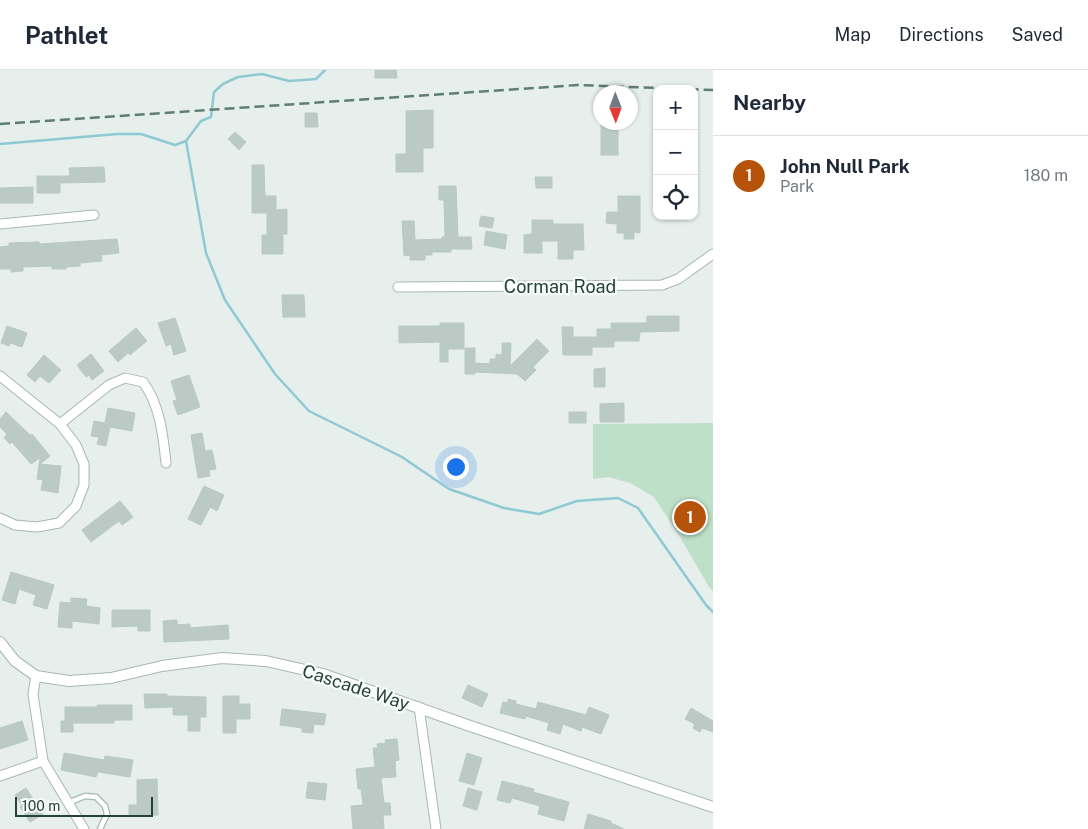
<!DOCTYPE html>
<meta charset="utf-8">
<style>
:root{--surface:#fff;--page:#f6f6f7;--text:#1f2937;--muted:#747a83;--line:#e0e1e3;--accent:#b45309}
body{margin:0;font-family:"Public Sans",sans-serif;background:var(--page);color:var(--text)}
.controls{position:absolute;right:15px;top:15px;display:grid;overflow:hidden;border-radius:10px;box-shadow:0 1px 4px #0004}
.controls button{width:45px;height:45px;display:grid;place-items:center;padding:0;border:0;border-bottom:1px solid var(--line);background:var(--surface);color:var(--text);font:25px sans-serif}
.compass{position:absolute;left:593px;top:15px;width:45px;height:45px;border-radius:50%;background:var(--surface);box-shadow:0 1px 4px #0004;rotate:179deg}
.scale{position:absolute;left:15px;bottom:12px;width:138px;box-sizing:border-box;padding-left:5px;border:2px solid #24423a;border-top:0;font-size:14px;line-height:18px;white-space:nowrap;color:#24423a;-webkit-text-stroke:4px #f7fbf9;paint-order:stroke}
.you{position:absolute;left:455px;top:396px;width:18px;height:18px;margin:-12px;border:4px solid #fff;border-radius:50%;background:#1a73e8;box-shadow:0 0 0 8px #1a73e833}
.badge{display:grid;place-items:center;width:32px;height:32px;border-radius:50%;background:var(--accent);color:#fff;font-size:16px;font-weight:700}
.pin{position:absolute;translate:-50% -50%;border:2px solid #fff;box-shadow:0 1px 5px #0006}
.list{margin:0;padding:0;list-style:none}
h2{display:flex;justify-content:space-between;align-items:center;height:65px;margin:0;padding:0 20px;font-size:21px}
h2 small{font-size:16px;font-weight:400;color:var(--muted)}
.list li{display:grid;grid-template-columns:32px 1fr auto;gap:15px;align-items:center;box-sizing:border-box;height:80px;padding:0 20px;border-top:1px solid var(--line)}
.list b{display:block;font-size:19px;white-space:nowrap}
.list p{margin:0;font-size:16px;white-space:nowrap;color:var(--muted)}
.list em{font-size:16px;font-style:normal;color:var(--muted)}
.icon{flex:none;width:28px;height:28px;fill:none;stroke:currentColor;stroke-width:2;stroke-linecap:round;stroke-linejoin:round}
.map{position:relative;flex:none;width:713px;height:759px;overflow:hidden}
header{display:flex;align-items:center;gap:30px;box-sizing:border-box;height:70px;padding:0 25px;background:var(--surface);border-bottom:1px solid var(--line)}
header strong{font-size:24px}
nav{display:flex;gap:28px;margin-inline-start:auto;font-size:18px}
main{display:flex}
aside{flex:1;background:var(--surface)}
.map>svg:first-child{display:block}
</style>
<header>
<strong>Pathlet</strong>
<nav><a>Map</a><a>Directions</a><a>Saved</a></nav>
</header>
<main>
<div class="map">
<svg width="713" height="759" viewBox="0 0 713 759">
<rect width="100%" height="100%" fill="#e6efeb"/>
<polygon fill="#bfe0c8" points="713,353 713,521 709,517 680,467 654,427 630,413 608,407 593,409 593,354"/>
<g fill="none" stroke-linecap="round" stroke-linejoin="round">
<g stroke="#8ec9d4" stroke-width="2.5">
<polyline points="186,71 206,183 225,230 275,304 309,341 402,387 449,419 504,438 539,444 577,431 618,428 638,438 706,535 713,542"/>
<polyline points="0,74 117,64 141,64 175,75 186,71 201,51 211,47 214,22 223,14 238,7 262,4 289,11 316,9 325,0"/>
</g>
</g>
<g fill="#bbcac4" stroke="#b8c9c2">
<polygon points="375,0 396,0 397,8 375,8"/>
<polygon points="433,40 433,78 423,78 423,102 396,102 396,84 406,84 406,41"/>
<polygon points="305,43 317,43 318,57 305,57"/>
<rect x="601" y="52" width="17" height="33"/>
<polygon points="235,62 246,72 239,80 228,69"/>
<polygon points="252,95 264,95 265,126 276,126 276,140 287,139 287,164 283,164 283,184 262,184 262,165 267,165 267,143 252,143"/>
<polygon points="104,97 105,112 60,113 60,123 37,123 37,106 70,106 69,98"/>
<polygon points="535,107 552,107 552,118 536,118"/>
<polygon points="439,116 456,116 458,167 471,167 472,179 451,179 451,182 432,182 432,185 425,185 425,190 410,190 410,185 404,186 402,151 414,151 415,170 442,169 442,167 445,167 444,130 439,130"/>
<polygon points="33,117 33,133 0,133 0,118"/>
<polygon points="618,126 640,126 640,163 634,162 634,169 624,169 624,163 617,163 617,154 606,153 607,142 618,142"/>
<polygon points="481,146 494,148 492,158 479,156"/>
<polygon points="532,150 553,150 553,154 583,154 584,180 573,180 573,189 558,189 558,171 542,171 542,183 524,183 524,165 532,164"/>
<polygon points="486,161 507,165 505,179 484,175"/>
<polygon points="117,169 119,183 101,185 102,191 80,193 80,196 66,197 66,199 52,199 52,196 23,197 23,201 11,202 11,199 0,199 0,177 9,176 9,173 39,172 39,174"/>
<polygon points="282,225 304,225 305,247 283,247"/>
<polygon points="647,246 679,246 679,261 640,262 639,271 614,271 614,277 592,277 592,285 563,285 562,257 573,257 573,267 597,267 597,259 611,259 611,253 647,253"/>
<polygon points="175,248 186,281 174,285 171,274 166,276 158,253"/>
<polygon points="440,253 464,253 464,279 448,279 448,292 440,292 440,272 399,273 399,256 440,256"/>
<polygon points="7,256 27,263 22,277 10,273 9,276 1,273"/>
<polygon points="136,258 147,271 130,285 128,283 118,292 109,281"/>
<polygon points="537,269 549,281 533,297 536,300 525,311 517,304 475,302 475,304 465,304 465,278 475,278 475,293 490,294 490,289 496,289 496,284 502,285 502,273 511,273 510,296"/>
<polygon points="91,284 104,301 92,310 89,305 86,307 77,295"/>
<polygon points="44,285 61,300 49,313 40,306 35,312 27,305"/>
<polygon points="605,298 605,317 594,317 594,299"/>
<polygon points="189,305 200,337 178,345 173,331 177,330 171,311"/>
<polygon points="624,333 624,352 600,352 600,334"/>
<polygon points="108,338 135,343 132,361 110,357 106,376 97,374 99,367 91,366 94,351 105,353"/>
<polygon points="6,342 31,366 32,364 50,386 40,394 61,396 58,423 41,420 43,410 37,409 40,388 31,394 12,372 10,374 4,368 7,364 0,357 0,349"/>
<rect x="569" y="342" width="17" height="11"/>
<polygon points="202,363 205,381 212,380 216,399 209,400 210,406 198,408 191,365"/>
<polygon points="204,416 224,425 217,441 210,437 201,455 188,449"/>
<polygon points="120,431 133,447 122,455 119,451 91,472 82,460"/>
<polygon points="11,502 54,515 47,539 33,535 36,525 19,519 15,534 2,530"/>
<polygon points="71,528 87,529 86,536 100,538 99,554 72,551 72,558 58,557 60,532 71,533"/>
<polygon points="112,540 150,540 150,561 138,561 138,556 112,557"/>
<polygon points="177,550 177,555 190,554 190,558 228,555 229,569 164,572 163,551"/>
<polygon points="468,615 488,624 482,637 462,628"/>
<polygon points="144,624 167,624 167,626 206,627 206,647 200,647 200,661 188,661 188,645 173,645 173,637 145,638"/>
<polygon points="223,626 239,626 239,634 250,634 250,649 236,649 236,663 223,663"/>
<polygon points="508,629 516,631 516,634 536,639 538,632 586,645 589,637 609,645 601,664 582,657 581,661 563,654 560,664 547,660 549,653 526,646 525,649 500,643 503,632 508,633"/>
<polygon points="97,635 132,635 132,650 114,650 114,653 73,653 73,662 61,662 61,651 65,651 65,637 97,637"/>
<polygon points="691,638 713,651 713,662 702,658 700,662 693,658 695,654 685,649"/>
<polygon points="282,639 326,644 324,655 314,654 313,663 302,662 302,658 280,655"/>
<polygon points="22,651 28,670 0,679 0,658"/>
<polygon points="397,669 399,690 395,691 396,707 381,708 384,733 390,733 391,745 383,745 384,759 353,759 351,736 363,735 361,719 358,719 356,699 375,697 373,678 378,678 377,674 386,673 385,670"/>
<polygon points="64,683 104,690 105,686 133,690 130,707 98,702 96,707 61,700"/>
<polygon points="467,683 482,688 474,715 459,711"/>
<polygon points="157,709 158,745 129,746 129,735 137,735 137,710"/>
<polygon points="502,711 534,719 533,722 569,732 564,751 538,744 540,736 512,728 510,733 497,730"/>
<polygon points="308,712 327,714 325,730 306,728"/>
<polygon points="26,718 43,744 30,752 20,737 22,736 15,725"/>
<polygon points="468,718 482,722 477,740 463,736"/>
<polygon points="588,744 611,751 611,753 624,759 584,759"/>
</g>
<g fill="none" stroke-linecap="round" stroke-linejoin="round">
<g stroke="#a8b8b2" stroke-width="7">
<polyline id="service" points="68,733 85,726 96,727 105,736 107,744 100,759"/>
</g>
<g stroke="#a8b8b2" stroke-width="11">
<g id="minor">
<polyline points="0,154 94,145"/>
<polyline points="398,217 662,215 678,209 713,184"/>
<polyline points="0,306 60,354 76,375 84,394 84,415 76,436 59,453 37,457 15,455 0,448"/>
<path d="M60,354L109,315L125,308L143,312C160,335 163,365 166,393"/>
<polyline points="36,606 33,624 43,691 84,759"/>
<polyline points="419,637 436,759"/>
<polyline points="0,706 43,691"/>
</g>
</g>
<g stroke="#a8b8b2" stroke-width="12">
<polyline id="tertiary" points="0,572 15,591 36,606 69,611 111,608 162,596 222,588 266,591 323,604 470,656 713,737"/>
</g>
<use href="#service" stroke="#fff" stroke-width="4.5"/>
<use href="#minor" stroke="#fff" stroke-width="9"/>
<use href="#tertiary" stroke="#fff" stroke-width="10"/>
<polyline stroke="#5f7d75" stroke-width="2.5" stroke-dasharray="10 5" stroke-linecap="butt" points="0,54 578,15 713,20"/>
</g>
<g text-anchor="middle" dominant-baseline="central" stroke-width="4.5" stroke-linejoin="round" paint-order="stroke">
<g font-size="18" fill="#24423a" stroke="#f7fbf9">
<text x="560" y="216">Corman Road</text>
<text transform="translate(356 617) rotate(18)">Cascade Way</text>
</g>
</g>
</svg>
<div class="controls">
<button>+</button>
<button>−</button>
<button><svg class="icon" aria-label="locate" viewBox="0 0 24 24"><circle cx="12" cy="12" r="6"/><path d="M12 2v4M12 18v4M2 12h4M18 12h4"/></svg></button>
</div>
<svg class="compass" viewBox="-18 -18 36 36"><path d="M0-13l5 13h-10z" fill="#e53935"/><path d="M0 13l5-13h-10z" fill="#747a83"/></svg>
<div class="scale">100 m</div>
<div class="you"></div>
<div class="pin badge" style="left:690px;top:447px">1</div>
</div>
<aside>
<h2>Nearby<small></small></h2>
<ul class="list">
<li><span class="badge">1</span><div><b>John Null Park</b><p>Park</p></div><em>180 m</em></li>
</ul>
</aside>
</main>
